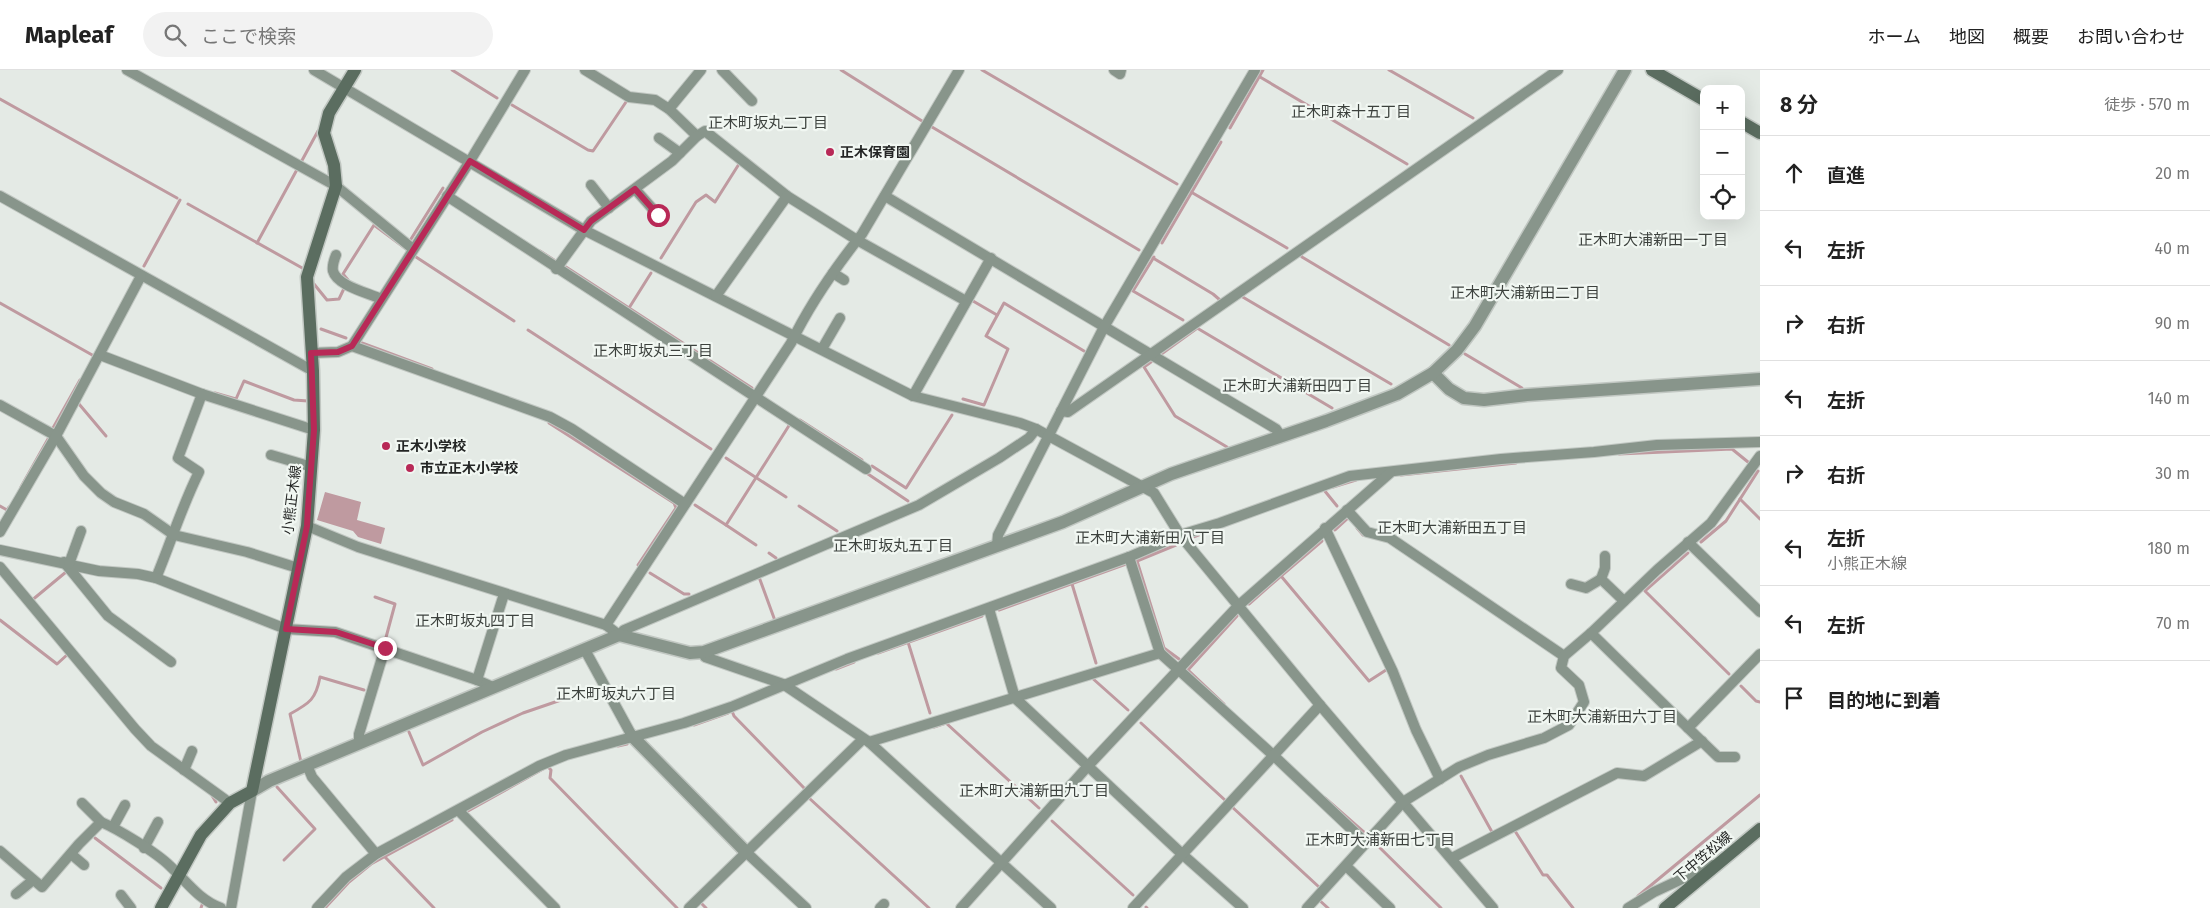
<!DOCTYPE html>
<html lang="ja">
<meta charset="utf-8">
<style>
:root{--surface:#fff;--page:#f2f2f2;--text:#222;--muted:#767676;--line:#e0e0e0}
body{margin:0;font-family:"Fira Sans","Noto Sans JP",sans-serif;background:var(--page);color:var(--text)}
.controls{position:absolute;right:15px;top:15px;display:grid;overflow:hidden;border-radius:10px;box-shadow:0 5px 20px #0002}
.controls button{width:45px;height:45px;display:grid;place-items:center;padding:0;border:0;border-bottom:1px solid var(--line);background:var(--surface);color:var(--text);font:25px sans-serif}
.stop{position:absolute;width:15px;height:15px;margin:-11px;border:4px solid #b82957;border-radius:50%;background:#fff}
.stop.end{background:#b82957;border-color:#fff;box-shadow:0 1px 5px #0008}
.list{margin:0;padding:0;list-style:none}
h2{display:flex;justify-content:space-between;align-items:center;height:65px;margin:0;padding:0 20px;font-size:21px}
h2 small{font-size:16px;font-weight:400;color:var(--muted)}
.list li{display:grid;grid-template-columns:32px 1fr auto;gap:15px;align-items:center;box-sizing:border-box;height:75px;padding:0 20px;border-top:1px solid var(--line)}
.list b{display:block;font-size:19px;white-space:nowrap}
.list p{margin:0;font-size:16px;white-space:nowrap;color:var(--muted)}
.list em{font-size:16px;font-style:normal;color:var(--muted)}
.icon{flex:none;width:28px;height:28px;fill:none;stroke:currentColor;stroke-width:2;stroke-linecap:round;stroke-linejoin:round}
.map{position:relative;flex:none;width:1760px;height:838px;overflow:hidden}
header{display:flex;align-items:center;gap:30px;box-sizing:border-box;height:70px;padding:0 25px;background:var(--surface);border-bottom:1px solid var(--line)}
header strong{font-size:24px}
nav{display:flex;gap:28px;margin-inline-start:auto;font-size:18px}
.search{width:350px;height:45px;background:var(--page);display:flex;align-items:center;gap:12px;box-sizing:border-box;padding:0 18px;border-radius:28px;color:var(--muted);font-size:19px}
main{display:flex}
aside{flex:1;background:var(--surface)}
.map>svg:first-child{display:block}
</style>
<header>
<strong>Mapleaf</strong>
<div class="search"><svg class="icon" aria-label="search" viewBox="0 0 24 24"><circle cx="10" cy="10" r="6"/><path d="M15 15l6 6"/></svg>ここで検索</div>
<nav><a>ホーム</a><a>地図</a><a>概要</a><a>お問い合わせ</a></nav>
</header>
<main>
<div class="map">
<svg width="1760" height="838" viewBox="0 0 1760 838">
<rect width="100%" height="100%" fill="#e4eae5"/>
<polygon fill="#bf9aa0" points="325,422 361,432 357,450 385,458 381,474 358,467 353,461 317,450"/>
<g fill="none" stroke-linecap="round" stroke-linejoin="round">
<g stroke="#bf9aa0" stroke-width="3">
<polyline points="452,0 497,28"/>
<polyline points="841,0 922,51"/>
<polyline points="982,0 1177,114"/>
<polyline points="1389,0 1473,48"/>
<polyline points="1260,7 1407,94"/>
<polyline points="0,29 177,128"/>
<polyline points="512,35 588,80 593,81 626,32"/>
<polyline points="932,57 1139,180"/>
<polyline points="1230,58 1263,0"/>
<polyline points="1191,122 1287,178"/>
<polyline points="188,134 304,199"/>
<polyline points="411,169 443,118"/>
<polyline points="257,173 318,61"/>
<polyline points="1162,173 1221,72"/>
<polyline points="540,181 554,190"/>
<polyline points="1301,185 1302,187 1449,275"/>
<polyline points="416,187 514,251"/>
<polyline points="1154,187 1133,221 1183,250"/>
<polyline points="661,188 696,132 706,125 715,132 739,94"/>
<polyline points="1153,188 1213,224 1220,230"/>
<polyline points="144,196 180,130"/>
<polyline points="566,197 752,318"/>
<polyline points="314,214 327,230 339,229 348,210 343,204 374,155 405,178"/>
<polyline points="1243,225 1241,226 1391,314"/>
<polyline points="973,231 997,245"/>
<polyline points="0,233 94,286"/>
<polyline points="629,238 651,203"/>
<polyline points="1197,258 1332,338"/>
<polyline points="321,259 346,268"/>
<polyline points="528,260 711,379"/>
<polyline points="362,273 432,299"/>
<polyline points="1465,284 1522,318"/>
<polyline points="1160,285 1196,259"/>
<polyline points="1151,292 1144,297 1175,346 1227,377"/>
<polyline points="215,323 236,329 244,311 294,330 308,331"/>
<polyline points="963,329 984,335 1008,279 986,266 1004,233 1084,281"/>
<polyline points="79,334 106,366"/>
<polyline points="800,350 862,390"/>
<polyline points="549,353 674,433 676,438 638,495"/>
<polyline points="53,358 80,310"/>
<polyline points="1619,384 1732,379 1748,392"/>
<polyline points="726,388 786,427"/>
<polyline points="872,396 906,418 952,345"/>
<polyline points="865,402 908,431"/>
<polyline points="1401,405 1516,393"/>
<polyline points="21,417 48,369"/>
<polyline points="1333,417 1356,410"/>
<polyline points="1324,420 1337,436"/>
<polyline points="1740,429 1760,449"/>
<polyline points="695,435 726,455 790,354"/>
<polyline points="0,436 7,440 9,437"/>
<polyline points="799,436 837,461"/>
<polyline points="726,455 756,475"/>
<polyline points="1357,458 1363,465"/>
<polyline points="1335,460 1347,449"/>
<polyline points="1193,467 1207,462"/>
<polyline points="1701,472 1726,451 1758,401"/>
<polyline points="1176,475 1137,491 1164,578 1179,589"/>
<polyline points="769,483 776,488"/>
<polyline points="1688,483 1645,521 1729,604"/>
<polyline points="650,503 684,524 689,524"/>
<polyline points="1281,506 1322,471"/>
<polyline points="759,507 774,548"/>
<polyline points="1072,514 1096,593"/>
<polyline points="375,527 395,534 385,571"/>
<polyline points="31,531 66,502"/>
<polyline points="1249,534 1281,506 1369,611 1386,600"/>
<polyline points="999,540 1126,494"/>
<polyline points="0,550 57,594 68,584"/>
<polyline points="908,572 930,643"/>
<polyline points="878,583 982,546"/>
<polyline points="836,599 854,592"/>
<polyline points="1091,607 1128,640"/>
<polyline points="1741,616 1756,631 1760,632"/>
<polyline points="1224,634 1188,600 1237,546"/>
<polyline points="732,641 734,646 806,720"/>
<polyline points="1141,653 1226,731"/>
<polyline points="694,655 728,643"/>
<polyline points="934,657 946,653 1039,738"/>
<polyline points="409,662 423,695 482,662 523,643 596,618"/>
<polyline points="618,676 627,674"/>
<path d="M301,692L290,644C310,633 316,629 320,607L364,620"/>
<polyline points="548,697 551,700 550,708 677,838"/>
<polyline points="1461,706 1492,762"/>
<polyline points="277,717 315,759 284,790"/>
<polyline points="211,724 216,732"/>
<polyline points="809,728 929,838"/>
<polyline points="1325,728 1366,764"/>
<polyline points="1231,736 1319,817"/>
<polyline points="468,741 543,699"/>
<polyline points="1052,751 1133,825"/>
<polyline points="1515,761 1543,805 1547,805 1573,838"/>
<polyline points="95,768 161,818"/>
<polyline points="1374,772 1441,838"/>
<polyline points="385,787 434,838"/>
<polyline points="1638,826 1760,725"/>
<polyline points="1318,829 1328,838"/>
<polyline points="701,833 706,838"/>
<polyline points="1146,837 1147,838"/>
<polyline points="201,838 202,835"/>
<polyline points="325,838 349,812 371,794 452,750"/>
</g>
<g stroke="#c1c7c2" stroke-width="12">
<g id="minor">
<polyline points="127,0 336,116 413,179"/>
<polyline points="314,0 584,160 913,326 1020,353 1036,359 1154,423 1180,465 1320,635 1493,838"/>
<polyline points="585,0 629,27 655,30 669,39 697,66 705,61 787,126 857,170 966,231"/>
<polyline points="722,0 752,31"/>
<polyline points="1114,0 1120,4 1121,0"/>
<polyline points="669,39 701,0"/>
<polyline points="659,68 680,83"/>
<polyline points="591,115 609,138"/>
<polyline points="635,119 658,145"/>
<polyline points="0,126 313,301"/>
<polyline points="447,126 866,399"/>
<polyline points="885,126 1276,359 1281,366"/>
<path d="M336,185C334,190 332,196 333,201C337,216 369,223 381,229"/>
<polyline points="556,199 591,151 672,91 697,66"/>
<polyline points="833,203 844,210"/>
<polyline points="716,226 787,126"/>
<polyline points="352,276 550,347 572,359 685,434"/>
<polyline points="822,279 840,248"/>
<polyline points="311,283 338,282 352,276 470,91 525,0"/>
<path d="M100,285L202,324L178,388L199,402C182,436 171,472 156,508"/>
<polyline points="202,324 314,360"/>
<polyline points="913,326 991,188"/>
<polyline points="0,335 56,366 84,406 101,423 114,432 144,444 174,465 247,482 298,498"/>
<polyline points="1061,341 1068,342 1558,0"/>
<polyline points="271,385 312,397"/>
<polyline points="1347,440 1367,462 1390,468 1564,586"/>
<polyline points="307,456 358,477 606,555 619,565 624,560 919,435 999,388 1029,368 1036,359"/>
<polyline points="1325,458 1393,602 1416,660 1440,709"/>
<polyline points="0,462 56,366 141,206"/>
<polyline points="1688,472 1760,542"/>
<polyline points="997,475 998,465 1104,257 1255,0"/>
<polyline points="0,480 99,501 138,504 156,508 286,559 335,562 477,610 493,617"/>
<polyline points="1605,486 1605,498 1601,509 1624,531"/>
<polyline points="1129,487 1160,583"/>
<polyline points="64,492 108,546 171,592"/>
<polyline points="69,494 81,461"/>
<polyline points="0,497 135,659 151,676 230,733"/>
<polyline points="1571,514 1586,518 1601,509"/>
<polyline points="989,539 1015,628 1182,784 1243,838"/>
<path d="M606,555L791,273C810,234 835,198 862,164L959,0"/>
<polyline points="1591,563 1688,658 1760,584"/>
<polyline points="585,580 632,666"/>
<polyline points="704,582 705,587 783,614 869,672 1051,838"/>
<polyline points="477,610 504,524"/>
<polyline points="1688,658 1718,687 1735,687"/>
<polyline points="869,672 1160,583 1273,685 1366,773"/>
<polyline points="359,673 359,664 385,578"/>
<polyline points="307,695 312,707 376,784"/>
<polyline points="184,700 192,681"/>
<polyline points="82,733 101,752"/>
<polyline points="459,741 555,838"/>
<polyline points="113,757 125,735"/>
<polyline points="144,778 158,752"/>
<path d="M0,781L42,817L79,774L101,752C118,759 157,783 170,796C187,812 199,830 221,838"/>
<polyline points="747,783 806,838"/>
<polyline points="71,784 84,795"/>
<polyline points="1452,788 1617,703 1644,706 1702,671"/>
<polyline points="1346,796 1390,838"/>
<polyline points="16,824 33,810"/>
<polyline points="121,825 131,838"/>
<polyline points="231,838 252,721"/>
<polyline points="317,838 346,807 376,784 539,696 566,685 684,653 731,637 847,589 1129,487 1180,465 1220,453 1350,406 1501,389 1594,382 1657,375 1760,372"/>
<polyline points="689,838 863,669"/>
<polyline points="880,838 884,834"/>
<polyline points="961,838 1088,696 1238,536 1390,403"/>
<polyline points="1133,838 1320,635"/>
<polyline points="1307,838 1403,732 1459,697 1488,685 1544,668 1569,655 1584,632 1579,615 1561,598 1564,586 1591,563 1657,500 1711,453 1760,386"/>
<polyline points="1628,838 1654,822 1712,795"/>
</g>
</g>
<g stroke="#c1c7c2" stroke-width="15">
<g id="tertiary">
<polyline points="1433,303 1449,319 1464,328 1484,330 1527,325 1760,309"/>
<polyline points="632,666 747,783"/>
<polyline points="252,721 269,711 619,565 690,583 704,582 1063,452 1171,404 1326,351 1397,324 1433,303 1457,280 1475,256 1625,0"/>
</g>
</g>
<g stroke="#c1c7c2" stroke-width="15">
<g id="secondary">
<polyline points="1652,0 1704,30"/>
<polyline points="1741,52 1760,63"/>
<polyline points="161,838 201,765 230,733 252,721 307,456 314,360 313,301 307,207 336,116 334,95 324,63 329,43 355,0"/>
<polyline points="1665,838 1760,759"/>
</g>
</g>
<use href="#minor" stroke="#88958b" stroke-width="10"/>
<use href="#tertiary" stroke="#88958b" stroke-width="12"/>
<use href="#secondary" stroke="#5b6d60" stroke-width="12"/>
</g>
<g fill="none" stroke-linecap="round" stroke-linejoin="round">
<polyline stroke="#b82957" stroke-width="6" points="385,578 336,562 286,559 307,456 308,438 314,360 311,283 338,282 352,276 470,91 584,160 591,151 635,119 658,145"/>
</g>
<g fill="#b82957" stroke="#f1f7f2" stroke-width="2">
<circle cx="830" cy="82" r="5"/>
<circle cx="386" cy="376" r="5"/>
<circle cx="410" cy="398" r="5"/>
</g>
<g text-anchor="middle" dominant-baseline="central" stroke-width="4.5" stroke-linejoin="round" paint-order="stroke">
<g font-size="14" font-weight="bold" fill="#242625" stroke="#f1f7f2" text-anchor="start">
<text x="840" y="82">正木保育園</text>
<text x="396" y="376">正木小学校</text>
<text x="420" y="398">市立正木小学校</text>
</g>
<g font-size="14" fill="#242625" stroke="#f1f7f2">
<text transform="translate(292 430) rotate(-83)">小熊正木線</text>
<text transform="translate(1703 787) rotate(-40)">下中笠松線</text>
</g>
<g font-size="15" fill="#3d423e" stroke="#f1f7f2">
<text x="1351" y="42">正木町森十五丁目</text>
<text x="768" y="53">正木町坂丸二丁目</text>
<text x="1653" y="170">正木町大浦新田一丁目</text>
<text x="1525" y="223">正木町大浦新田二丁目</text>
<text x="653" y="281">正木町坂丸三丁目</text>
<text x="1297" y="316">正木町大浦新田四丁目</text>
<text x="1452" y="458">正木町大浦新田五丁目</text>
<text x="1150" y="468">正木町大浦新田八丁目</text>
<text x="893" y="476">正木町坂丸五丁目</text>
<text x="475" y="551">正木町坂丸四丁目</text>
<text x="616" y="624">正木町坂丸六丁目</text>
<text x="1602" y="647">正木町大浦新田六丁目</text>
<text x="1034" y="721">正木町大浦新田九丁目</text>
<text x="1380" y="770">正木町大浦新田七丁目</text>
</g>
</g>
</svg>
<div class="controls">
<button>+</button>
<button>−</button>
<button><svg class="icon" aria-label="locate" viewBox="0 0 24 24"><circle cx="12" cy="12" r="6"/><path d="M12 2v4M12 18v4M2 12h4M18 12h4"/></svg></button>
</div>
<div class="stop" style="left:658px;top:145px"></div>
<div class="stop end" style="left:385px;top:578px"></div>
</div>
<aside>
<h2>8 分<small>徒歩 · 570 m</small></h2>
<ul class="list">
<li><svg class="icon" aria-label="ahead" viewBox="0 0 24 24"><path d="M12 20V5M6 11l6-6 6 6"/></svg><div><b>直進</b></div><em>20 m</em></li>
<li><svg class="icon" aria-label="left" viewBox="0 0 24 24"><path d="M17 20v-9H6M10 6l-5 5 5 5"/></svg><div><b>左折</b></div><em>40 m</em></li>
<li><svg class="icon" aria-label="right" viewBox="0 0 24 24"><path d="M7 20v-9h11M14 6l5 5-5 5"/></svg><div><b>右折</b></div><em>90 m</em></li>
<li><svg class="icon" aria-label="left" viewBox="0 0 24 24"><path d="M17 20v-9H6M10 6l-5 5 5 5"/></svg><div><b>左折</b></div><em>140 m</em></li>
<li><svg class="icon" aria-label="right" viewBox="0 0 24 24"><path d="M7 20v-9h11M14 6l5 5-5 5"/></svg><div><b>右折</b></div><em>30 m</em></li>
<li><svg class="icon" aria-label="left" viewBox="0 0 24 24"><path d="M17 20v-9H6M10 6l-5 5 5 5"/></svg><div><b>左折</b><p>小熊正木線</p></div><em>180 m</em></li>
<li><svg class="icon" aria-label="left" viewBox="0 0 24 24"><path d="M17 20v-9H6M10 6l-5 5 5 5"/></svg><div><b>左折</b></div><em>70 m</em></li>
<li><svg class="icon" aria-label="arrive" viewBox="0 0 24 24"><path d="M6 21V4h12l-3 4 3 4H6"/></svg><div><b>目的地に到着</b></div></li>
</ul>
</aside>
</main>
